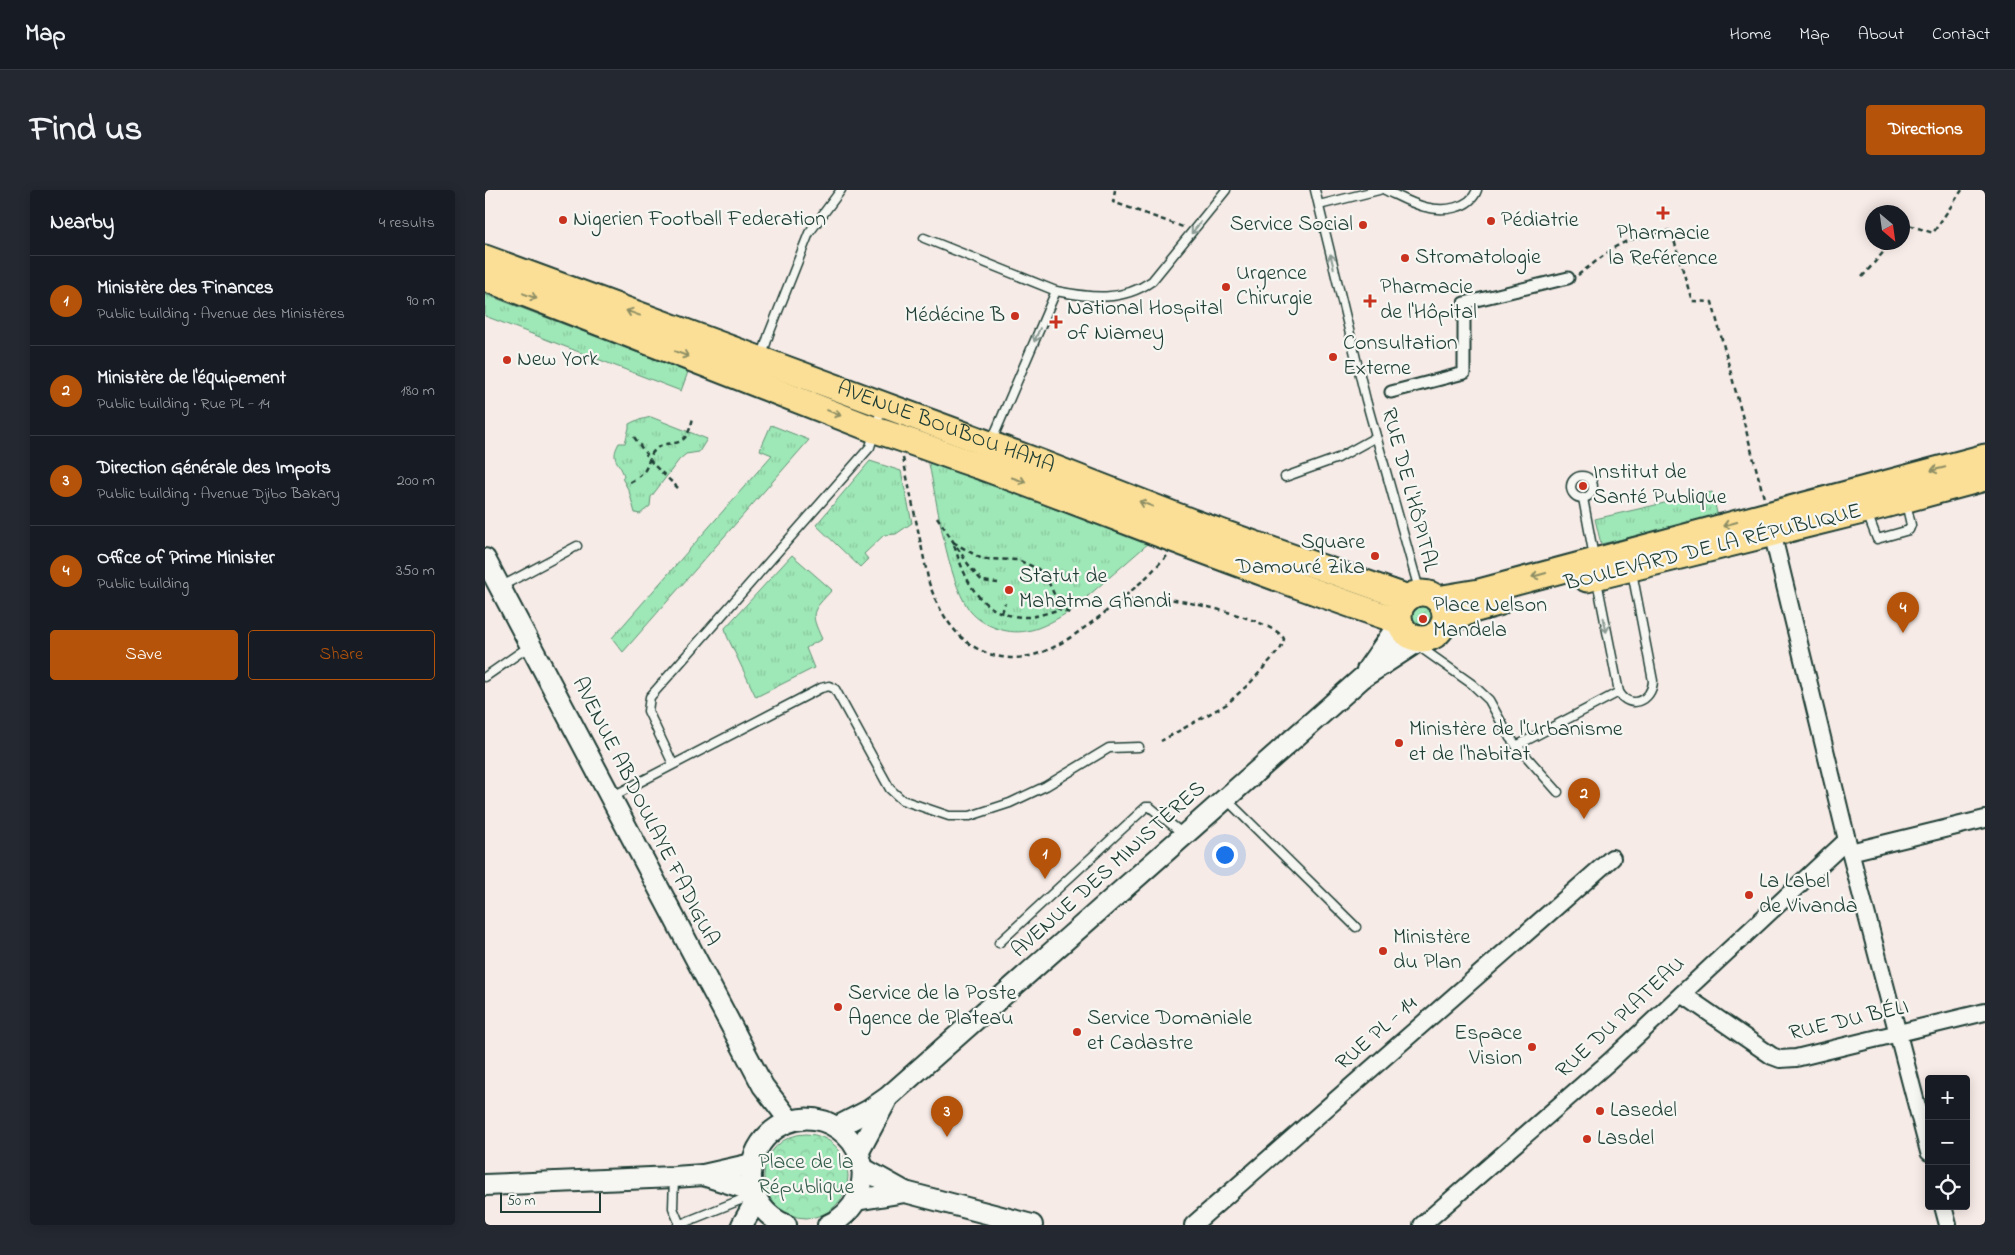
<!DOCTYPE html>
<meta charset="utf-8">
<style>
:root{--surface:#171b24;--page:#242831;--text:#f1f3f6;--muted:#9ea1a6;--line:#363941;--accent:#b45309}
body{margin:0;font-family:"Indie Flower",sans-serif;background:var(--page);color:var(--text)}
.controls{position:absolute;right:15px;bottom:15px;display:grid;overflow:hidden;border-radius:5px;box-shadow:0 2px 12px #0003}
.controls button{width:45px;height:45px;display:grid;place-items:center;padding:0;border:0;border-bottom:1px solid var(--line);background:var(--surface);color:var(--text);font:25px sans-serif}
.compass{position:absolute;left:1380px;top:15px;width:45px;height:45px;border-radius:50%;background:var(--surface);box-shadow:0 2px 12px #0003;rotate:151deg}
.scale{position:absolute;left:15px;bottom:12px;width:101px;box-sizing:border-box;padding-left:5px;border:2px solid #1f3d34;border-top:0;font-size:14px;line-height:18px;white-space:nowrap;color:#1f3d34;-webkit-text-stroke:4px #f6f6f2;paint-order:stroke}
.you{position:absolute;left:739px;top:664px;width:18px;height:18px;margin:-12px;border:4px solid #fff;border-radius:50%;background:#1a73e8;box-shadow:0 0 0 8px #1a73e833}
.badge{display:grid;place-items:center;width:32px;height:32px;border-radius:50%;background:var(--accent);color:#fff;font-size:16px;font-weight:700}
.pin{position:absolute;translate:-50% -41px;filter:drop-shadow(0 1px 2px #0008)}
.pin::after{content:'';position:absolute;top:26px;width:18px;height:15px;background:inherit;clip-path:polygon(0 0,100% 0,50% 100%)}
.list{margin:0;padding:0;list-style:none}
h2{display:flex;justify-content:space-between;align-items:center;height:65px;margin:0;padding:0 20px;font-size:21px}
h2 small{font-size:16px;font-weight:400;color:var(--muted)}
.list li{display:grid;grid-template-columns:32px 1fr auto;gap:15px;align-items:center;box-sizing:border-box;height:90px;padding:0 20px;border-top:1px solid var(--line)}
.list b{display:block;font-size:19px;white-space:nowrap}
.list p{margin:0;font-size:16px;white-space:nowrap;color:var(--muted)}
.list em{font-size:16px;font-style:normal;color:var(--muted)}
.actions{display:flex;gap:10px;padding:15px 20px}
.actions a{flex:1;padding:11px 0;border:1px solid var(--accent);border-radius:5px;text-align:center;font-size:18px;color:var(--accent)}
.actions .main{background:var(--accent);color:#fff}
.icon{flex:none;width:28px;height:28px;fill:none;stroke:currentColor;stroke-width:2;stroke-linecap:round;stroke-linejoin:round}
.map{position:relative;flex:none;width:1500px;height:1035px;overflow:hidden;border-radius:5px}
header{display:flex;align-items:center;gap:30px;box-sizing:border-box;height:70px;padding:0 25px;background:var(--surface);border-bottom:1px solid var(--line)}
header strong{font-size:24px}
nav{display:flex;gap:28px;margin-inline-start:auto;font-size:18px}
.intro{display:flex;align-items:center;justify-content:space-between;box-sizing:border-box;height:120px;padding:0 30px}
h1{margin:0;font-size:35px}
.button{padding:12px 22px;border-radius:5px;background:var(--accent);color:#fff;font-size:18px;font-weight:700}
main{display:flex;gap:30px;padding:0 30px}
aside{flex:1;background:var(--surface);border-radius:5px;box-shadow:0 2px 12px #0003}
.map>svg:first-child{display:block}
</style>
<header>
<strong>Map</strong>
<nav><a>Home</a><a>Map</a><a>About</a><a>Contact</a></nav>
</header>
<div class="intro"><h1>Find us</h1><a class="button">Directions</a></div>
<main>
<aside>
<h2>Nearby<small>4 results</small></h2>
<ul class="list">
<li><span class="badge">1</span><div><b>Ministère des Finances</b><p>Public building · Avenue des Ministères</p></div><em>90 m</em></li>
<li><span class="badge">2</span><div><b>Ministère de l'équipement</b><p>Public building · Rue PL - 14</p></div><em>180 m</em></li>
<li><span class="badge">3</span><div><b>Direction Générale des Impots</b><p>Public building · Avenue Djibo Bakary</p></div><em>200 m</em></li>
<li><span class="badge">4</span><div><b>Office of Prime Minister</b><p>Public building</p></div><em>350 m</em></li>
</ul>
<div class="actions"><a class="main">Save</a><a>Share</a></div>
</aside>
<div class="map">
<svg width="1500" height="1035" viewBox="0 0 1500 1035">
<defs>
<pattern id="grass-tufts" width="24" height="20" patternUnits="userSpaceOnUse" patternTransform="scale(1.25)"><rect width="24" height="20" fill="#9ee7b6"/><path d="M3 7l-1-3M5 7V3M7 7l1-3M15 17l-1-3M17 17v-4M19 17l1-3" fill="none" stroke="#88c79d"/></pattern>
<pattern id="forest-crowns" width="20" height="18" patternUnits="userSpaceOnUse" patternTransform="scale(1.25)"><rect width="20" height="18" fill="#9ee7b6"/><path d="M2 6a3 3 0 1 1 6 0M12 15a3 3 0 1 1 6 0" fill="none" stroke="#88c79d"/></pattern>
<pattern id="garden-furrows" width="10" height="10" patternUnits="userSpaceOnUse" patternTransform="scale(1.25)"><rect width="10" height="10" fill="#9ee7b6"/><path d="M-1 1l2-2M0 10L10 0M9 11l2-2" fill="none" stroke="#88c79d"/></pattern>
</defs>
<rect width="100%" height="100%" fill="#f7ebe7"/>
<filter id="ink" filterUnits="userSpaceOnUse"><feTurbulence type="fractalNoise" baseFrequency=".02" numOctaves="2"/><feDisplacementMap in="SourceGraphic" scale="10" xChannelSelector="R" yChannelSelector="G"/><feConvolveMatrix kernelMatrix="1 2 1 2 8 2 1 2 1" color-interpolation-filters="sRGB"/></filter>
<g filter="url(#ink)">
<g fill="url(#grass-tufts)" stroke="#5e9275">
<polygon points="0,104 203,182 196,201 0,126"/>
<path d="M166,227L222,249L214,262L201,264L194,270L166,307L165,316L155,324L150,323L144,301L137,288L139,286C135,271 124,271 134,253H140L144,238V234L150,231Z"/>
<polygon points="286,235 324,250 138,462 127,448 287,265 275,260"/>
<path d="M448,270L665,352L587,420C573,428 557,439 541,441C522,445 494,435 483,418C462,387 452,312 444,274Z"/>
<polygon points="385,271 416,281 427,333 411,344 399,345 379,364 383,369 375,377 331,335"/>
<polygon points="1227,302 1233,327 1116,354 1110,329"/>
<path d="M307,365L347,400C327,422 324,421 337,449L321,458L329,478L271,507L242,446L240,438Z"/>
</g>
<circle fill="url(#forest-crowns)" stroke="#5e9275" cx="321" cy="986" r="42"/>
<circle fill="url(#garden-furrows)" stroke="#5e9275" cx="938" cy="427" r="11"/>
<g fill="none" stroke-linecap="round" stroke-linejoin="round">
<g stroke="#1f3d34" stroke-width="11">
<g id="service">
<polyline points="830,0 881,210 935,403"/>
<path d="M900,0C913,6 927,14 940,17C958,22 985,19 992,0"/>
<polyline points="834,15 894,0"/>
<path d="M439,48L571,101C606,108 637,112 667,91L741,0"/>
<polyline points="277,166 284,144 324,43 356,0"/>
<polyline points="507,250 571,101"/>
<circle cx="1097" cy="297" r="11"/>
<polyline points="800,287 853,268 891,247"/>
<polyline points="1098,308 1109,367"/>
<polyline points="1382,323 1392,349 1424,340 1426,335 1421,313"/>
<path d="M1112,391L1134,502C1144,520 1167,512 1168,491L1147,382"/>
<polyline points="15,397 92,356"/>
<polyline points="932,455 987,494 1004,510 1025,548 1073,602"/>
<polyline points="0,487 46,455"/>
<polyline points="1031,556 1134,502"/>
<polyline points="188,574 163,521 165,507 385,257 397,217"/>
<polyline points="126,607 336,498 344,496 350,499 405,599 417,610 464,626 485,626 525,613 561,596 624,558 654,557"/>
<polyline points="742,610 871,737"/>
<polyline points="514,753 661,617 665,617 698,644"/>
<polyline points="189,988 188,1018 195,1035"/>
<polyline points="193,1035 268,1005"/>
</g>
</g>
<g stroke="#1f3d34" stroke-width="15">
<polyline id="pedestrian" points="906,202 979,183 979,113 1083,88"/>
</g>
<g stroke="#1f3d34" stroke-width="20">
<g id="minor">
<polyline points="1285,334 1362,650 1444,962"/>
<polyline points="1365,662 1500,629"/>
<polyline points="1197,804 1287,866 1295,869 1311,868 1500,822"/>
<polyline points="1458,1016 1463,1035"/>
<polyline points="708,1035 1127,668"/>
<polyline points="937,1035 1124,872 1362,650"/>
</g>
</g>
<g stroke="#1f3d34" stroke-width="24">
<g id="tertiary">
<polyline points="0,369 278,896 305,931"/>
<polyline points="882,480 914,434"/>
<polyline points="352,937 383,921 403,907 877,488 935,450"/>
<polyline points="373,963 401,911"/>
<polyline points="377,978 420,1002 547,1035"/>
<polyline points="218,985 269,1001"/>
<polyline points="0,995 189,987 218,985 267,974"/>
<polyline points="371,1010 420,1002"/>
<polyline points="257,1035 272,1009"/>
<path d="M301,1035C281,1027 268,1010 266,989C265,972 272,955 284,944C328,903 396,951 373,1006C367,1019 356,1030 343,1035"/>
</g>
</g>
<g stroke="#1f3d34" stroke-width="29">
<g id="primary">
<path id="s1" d="M0,68L556,273L707,332L923,408"/>
<path d="M0,88L390,240C426,251 461,265 497,277C636,328 773,384 914,431"/>
<polyline points="1102,389 1381,320 1500,288"/>
<circle cx="937" cy="426" r="23"/>
<polyline points="952,409 994,402 1500,267"/>
<polyline points="958,435 984,421 1013,413"/>
</g>
</g>
<g stroke="#1f3d34" stroke-width="2.5" stroke-dasharray="5 4" stroke-linecap="butt">
<polyline points="630,0 628,12 698,37"/>
<polyline points="1418,41 1424,35 1448,43 1477,0"/>
<polyline points="1093,85 1130,57 1144,50 1186,40 1207,111 1227,112 1279,308"/>
<polyline points="1377,87 1407,52"/>
<polyline points="149,247 168,274 193,298"/>
<path d="M418,268L444,393C453,419 468,446 493,459C539,483 578,454 614,427C628,416 642,405 655,393C665,385 672,375 682,366"/>
<path d="M145,292C152,288 159,284 162,276C164,271 165,265 169,261C184,244 199,267 208,228"/>
<polyline points="452,327 485,377 497,391 513,393"/>
<path d="M468,352L497,369L533,370L553,379L563,391L576,419C564,422 550,428 538,427C493,425 480,389 468,352Z"/>
<polyline points="538,404 587,424"/>
<path d="M634,412C648,410 662,407 676,408C699,410 790,430 799,449L796,458L766,492L742,514L676,551"/>
<polyline points="517,423 520,413"/>
</g>
<use href="#service" stroke="#f6f6f2" stroke-width="8"/>
<use href="#pedestrian" stroke="#f6f6f2" stroke-width="11"/>
<use href="#minor" stroke="#f6f6f2" stroke-width="16"/>
<use href="#tertiary" stroke="#f6f6f2" stroke-width="20"/>
<use href="#primary" stroke="#fbdf96" stroke-width="25"/>
</g>
<defs><path id="oneway-shaft" d="M-6 0H5M1.5-3L5.5 0L1.5 3" fill="none" stroke-width="1.6" stroke-linecap="round" stroke-linejoin="round" transform="scale(1.25)"/></defs>
<g stroke="#8a9a93">
<use href="#oneway-shaft" transform="translate(711 38) rotate(129)"/>
<use href="#oneway-shaft" transform="translate(847 71) rotate(-103)"/>
<use href="#oneway-shaft" transform="translate(552 145) rotate(113)"/>
<use href="#oneway-shaft" transform="translate(1120 435) rotate(79)"/>
</g>
<g stroke="#8d8e65">
<use href="#oneway-shaft" transform="translate(45 106) rotate(21)"/>
<use href="#oneway-shaft" transform="translate(148 123) rotate(-160)"/>
<use href="#oneway-shaft" transform="translate(197 164) rotate(21)"/>
<use href="#oneway-shaft" transform="translate(349 223) rotate(22)"/>
<use href="#oneway-shaft" transform="translate(1453 279) rotate(166)"/>
<use href="#oneway-shaft" transform="translate(534 290) rotate(19)"/>
<use href="#oneway-shaft" transform="translate(661 314) rotate(-159)"/>
<use href="#oneway-shaft" transform="translate(1245 334) rotate(165)"/>
<use href="#oneway-shaft" transform="translate(1054 385) rotate(164)"/>
</g>
</g>
<g fill="#c8321e" stroke="#f6f6f2" stroke-width="2">
<path d="M1175.5 15.5h5v5h5v5h-5v5h-5v-5h-5v-5h5z"/>
<circle cx="78" cy="30" r="5"/>
<circle cx="1006" cy="31" r="5"/>
<circle cx="878" cy="35" r="5"/>
<circle cx="920" cy="68" r="5"/>
<circle cx="741" cy="97" r="5"/>
<path d="M882.5 103.5h5v5h5v5h-5v5h-5v-5h-5v-5h5z"/>
<circle cx="530" cy="126" r="5"/>
<path d="M568.5 124.5h5v5h5v5h-5v5h-5v-5h-5v-5h5z"/>
<circle cx="848" cy="167" r="5"/>
<circle cx="22" cy="170" r="5"/>
<circle cx="1098" cy="296" r="5"/>
<circle cx="890" cy="366" r="5"/>
<circle cx="524" cy="400" r="5"/>
<circle cx="938" cy="429" r="5"/>
<circle cx="914" cy="553" r="5"/>
<circle cx="1264" cy="705" r="5"/>
<circle cx="898" cy="761" r="5"/>
<circle cx="353" cy="817" r="5"/>
<circle cx="592" cy="842" r="5"/>
<circle cx="1047" cy="857" r="5"/>
<circle cx="1115" cy="921" r="5"/>
<circle cx="1102" cy="949" r="5"/>
</g>
<g text-anchor="middle" dominant-baseline="central" stroke-width="4.5" stroke-linejoin="round" paint-order="stroke">
<g font-size="22" fill="#1f3d34" stroke="#f6f6f2" text-anchor="start">
<text x="88" y="30">Nigerien Football Federation</text>
<text x="1016" y="31">Pédiatrie</text>
<text x="868" y="35" text-anchor="end">Service Social</text>
<text x="1178" y="44" text-anchor="middle">Pharmacie<tspan x="1178" dy="25">la Reférence</tspan></text>
<text x="930" y="68">Stromatologie</text>
<text x="751" y="84">Urgence<tspan x="751" dy="25">Chirurgie</tspan></text>
<text x="895" y="98">Pharmacie<tspan x="895" dy="25">de l'Hôpital</tspan></text>
<text x="582" y="119">National Hospital<tspan x="582" dy="25">of Niamey</tspan></text>
<text x="520" y="126" text-anchor="end">Médécine B</text>
<text x="858" y="154">Consultation<tspan x="858" dy="25">Externe</tspan></text>
<text x="32" y="170">New York</text>
<text x="1108" y="283">Institut de<tspan x="1108" dy="25">Santé Publique</tspan></text>
<text x="880" y="353" text-anchor="end">Square<tspan x="880" dy="25">Damouré Zika</tspan></text>
<text x="534" y="387">Statut de<tspan x="534" dy="25">Mahatma Ghandi</tspan></text>
<text x="948" y="416">Place Nelson<tspan x="948" dy="25">Mandela</tspan></text>
<text x="924" y="540">Ministère de l'Urbanisme<tspan x="924" dy="25">et de l'habitat</tspan></text>
<text x="1274" y="692">La Label<tspan x="1274" dy="25">de Vivanda</tspan></text>
<text x="908" y="748">Ministère<tspan x="908" dy="25">du Plan</tspan></text>
<text x="363" y="804">Service de la Poste<tspan x="363" dy="25">Agence de Plateau</tspan></text>
<text x="602" y="829">Service Domaniale<tspan x="602" dy="25">et Cadastre</tspan></text>
<text x="1037" y="844" text-anchor="end">Espace<tspan x="1037" dy="25">Vision</tspan></text>
<text x="1125" y="921">Lasedel</text>
<text x="1112" y="949">Lasdel</text>
</g>
<g font-size="22" fill="#1f3d34" stroke="#f6f6f2">
<text stroke="none"><textPath href="#s1" startOffset="491">AVENUE BOUBOU HAMA</textPath></text>
<text transform="translate(924 300) rotate(75)">RUE DE L'HÔPITAL</text>
<text transform="translate(1228 358) rotate(-14)">BOULEVARD DE LA RÉPUBLIQUE</text>
<text transform="translate(160 622) rotate(63)">AVENUE ABDOULAYE FADIGUA</text>
<text transform="translate(624 680) rotate(-42)">AVENUE DES MINISTÈRES</text>
<text transform="translate(1136 828) rotate(-43)">RUE DU PLATEAU</text>
<text transform="translate(1364 831) rotate(-13)">RUE DU BÉLI</text>
<text transform="translate(892 844) rotate(-41)">RUE PL - 14</text>
</g>
<g font-size="22" fill="#385f4e" stroke="#f6f6f2">
<text x="321" y="973">Place de la<tspan x="321" dy="25">République</tspan></text>
</g>
</g>
</svg>
<div class="controls">
<button>+</button>
<button>−</button>
<button><svg class="icon" aria-label="locate" viewBox="0 0 24 24"><circle cx="12" cy="12" r="6"/><path d="M12 2v4M12 18v4M2 12h4M18 12h4"/></svg></button>
</div>
<svg class="compass" viewBox="-18 -18 36 36"><path d="M0-13l5 13h-10z" fill="#e53935"/><path d="M0 13l5-13h-10z" fill="#9ea1a6"/></svg>
<div class="scale">50 m</div>
<div class="you"></div>
<div class="pin badge" style="left:560px;top:689px">1</div>
<div class="pin badge" style="left:1099px;top:629px">2</div>
<div class="pin badge" style="left:462px;top:947px">3</div>
<div class="pin badge" style="left:1418px;top:443px">4</div>
</div>
</main>
